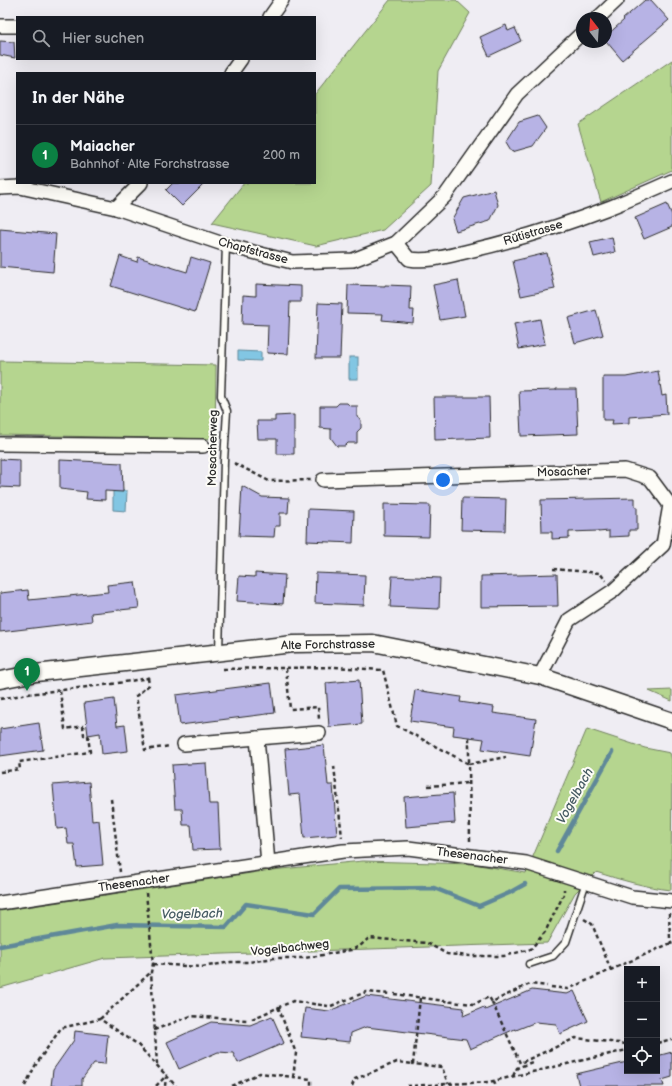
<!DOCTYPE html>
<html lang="de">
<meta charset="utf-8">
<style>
:root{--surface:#171b24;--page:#20242c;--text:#f1f3f6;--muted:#9ea1a6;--line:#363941;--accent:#0b8043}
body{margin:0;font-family:"Balsamiq Sans",sans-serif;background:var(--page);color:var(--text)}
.controls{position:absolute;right:12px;bottom:12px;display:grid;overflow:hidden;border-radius:0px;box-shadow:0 4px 16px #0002}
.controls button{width:36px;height:36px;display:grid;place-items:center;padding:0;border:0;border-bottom:1px solid var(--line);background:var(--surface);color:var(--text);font:20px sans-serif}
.compass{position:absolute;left:576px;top:12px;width:36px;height:36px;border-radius:50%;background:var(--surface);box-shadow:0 4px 16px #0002;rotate:343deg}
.you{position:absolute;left:443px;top:480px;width:14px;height:14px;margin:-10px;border:3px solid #fff;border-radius:50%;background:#1a73e8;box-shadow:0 0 0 6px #1a73e833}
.badge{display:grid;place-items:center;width:26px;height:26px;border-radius:50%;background:var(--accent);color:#fff;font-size:13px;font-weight:700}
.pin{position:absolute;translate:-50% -33px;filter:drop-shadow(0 1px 2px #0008)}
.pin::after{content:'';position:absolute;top:21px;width:14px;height:12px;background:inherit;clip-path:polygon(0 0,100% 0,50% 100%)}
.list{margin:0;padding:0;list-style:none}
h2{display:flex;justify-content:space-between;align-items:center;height:52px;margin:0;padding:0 16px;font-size:17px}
h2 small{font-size:13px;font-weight:400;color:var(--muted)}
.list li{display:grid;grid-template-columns:26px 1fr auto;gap:12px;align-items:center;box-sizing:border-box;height:60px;padding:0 16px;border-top:1px solid var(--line)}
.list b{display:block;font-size:15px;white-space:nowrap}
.list p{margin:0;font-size:13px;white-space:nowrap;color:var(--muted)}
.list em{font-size:13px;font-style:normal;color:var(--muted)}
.icon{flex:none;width:22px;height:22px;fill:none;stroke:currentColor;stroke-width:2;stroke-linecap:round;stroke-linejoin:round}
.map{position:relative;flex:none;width:672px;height:1086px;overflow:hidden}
.search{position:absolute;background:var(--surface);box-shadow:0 4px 16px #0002;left:16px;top:16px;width:300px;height:44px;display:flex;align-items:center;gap:10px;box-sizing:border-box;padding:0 14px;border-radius:0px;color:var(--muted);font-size:15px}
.panel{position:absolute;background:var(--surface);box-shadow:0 4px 16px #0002;left:16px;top:72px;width:300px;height:112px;border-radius:0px}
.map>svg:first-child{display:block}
</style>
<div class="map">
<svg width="672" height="1086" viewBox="0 0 672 1086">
<rect width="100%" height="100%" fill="#efedf3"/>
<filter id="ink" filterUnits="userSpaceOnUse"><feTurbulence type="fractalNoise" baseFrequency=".025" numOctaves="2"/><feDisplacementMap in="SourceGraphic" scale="8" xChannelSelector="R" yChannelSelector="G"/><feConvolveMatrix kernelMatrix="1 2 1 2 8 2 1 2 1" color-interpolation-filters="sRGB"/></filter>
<g filter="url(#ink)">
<g fill="#b5d58f" stroke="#70805d">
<polygon points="390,0 456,0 470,13 438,71 431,186 383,230 316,246 212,223 244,183 315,183 315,94"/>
<polygon points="672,60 672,170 601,202 578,124"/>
<polygon points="0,361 216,365 215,439 0,435"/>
<polygon points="672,690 672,701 649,691"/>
<path d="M587,729L645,748L670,753L672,760L671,890C645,887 621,880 596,872L575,893L547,943L105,958L0,988V911L271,870L363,861L473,864L526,873Z"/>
</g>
<g fill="#82c6e3" stroke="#5f8899">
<polygon points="238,351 261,352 261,361 238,360"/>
<rect x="349" y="357" width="9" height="22"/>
<polygon points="113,490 127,491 126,511 113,510"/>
</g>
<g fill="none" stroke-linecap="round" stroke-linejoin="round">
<g stroke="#5f8899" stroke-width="4.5">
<polyline points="557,851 612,752"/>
<polyline points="0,946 117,925 226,927 246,904 314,914 339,889 434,888 479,906 509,893 525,884"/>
</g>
</g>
<g fill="#b7b3e5" stroke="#2b2b2b">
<polygon points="645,0 651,0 669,20 622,60 606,41 606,36 624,20 623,19"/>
<polygon points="506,25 508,31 515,28 521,41 489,56 480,37"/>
<polygon points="0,41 14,42 15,58 0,55"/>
<polygon points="538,116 546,128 533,146 512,152 506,142 519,122"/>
<polygon points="173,183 205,183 182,206 166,190"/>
<polygon points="494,190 498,205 490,221 456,231 452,219 464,198"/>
<polygon points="667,204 672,215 672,227 644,239 635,218"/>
<polygon points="0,229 56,234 53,272 0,267"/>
<polygon points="612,237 615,252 594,257 590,242"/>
<polygon points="547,253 555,289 521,296 513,261"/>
<polygon points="120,256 137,262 138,257 187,272 191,257 210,263 195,312 111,286"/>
<polygon points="458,280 465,316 440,320 433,285"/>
<polygon points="256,284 301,286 301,302 290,302 288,354 267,353 268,325 242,324 243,295 256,296"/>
<polygon points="348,285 385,286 385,285 411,286 410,310 414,310 413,323 382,320 383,314 347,313"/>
<polygon points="318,303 342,304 340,358 316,358"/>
<polygon points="596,310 603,335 575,343 568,318"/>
<polygon points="540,319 545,344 519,349 514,324"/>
<polygon points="658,371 662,396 666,395 667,414 629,417 629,423 612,424 613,420 603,420 603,377 626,377"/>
<polygon points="556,389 576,389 578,434 521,436 519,391 556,390"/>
<polygon points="434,397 489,397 490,438 435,440"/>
<polygon points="339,403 347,403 350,406 357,406 357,417 361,420 361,428 357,432 357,443 348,443 345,446 337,446 331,438 331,429 320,428 320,406 336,406"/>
<polygon points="294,415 294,454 277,454 277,439 258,439 257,421 275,421 275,416"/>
<polygon points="0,459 20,460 20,488 0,487"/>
<polygon points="60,460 122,463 123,492 105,491 105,500 86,499 87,492 60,489"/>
<polygon points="242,486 262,497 289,498 288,513 280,513 280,526 275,526 274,537 239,536"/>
<polygon points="462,498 506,499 505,531 461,530"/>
<polygon points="635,498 635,507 637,507 637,530 629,530 629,536 609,537 609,531 598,532 598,531 569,532 569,538 552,539 552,532 542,532 541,500"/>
<polygon points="384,504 430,505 429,537 384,536"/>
<polygon points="308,509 354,511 353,543 307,541"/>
<polygon points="255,573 285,575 283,604 237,601 239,576 255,577"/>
<polygon points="316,573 365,575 364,605 315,603"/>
<polygon points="557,574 558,606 481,607 481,576"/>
<polygon points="392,576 440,578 439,609 390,607"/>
<polygon points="135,582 139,608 91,613 92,621 0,632 0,593 28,590 29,600 108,592 107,585"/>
<polygon points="359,680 362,724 329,727 326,683"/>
<polygon points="271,683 275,713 180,725 176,695"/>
<polygon points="415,690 461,697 460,702 494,707 493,713 536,719 530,756 482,749 484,739 453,735 454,727 410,721"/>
<polygon points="114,699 117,726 125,725 128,751 102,754 100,733 88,735 84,703"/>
<polygon points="39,723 43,750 0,756 0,729"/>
<polygon points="324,745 328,785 333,785 337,835 304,838 300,794 289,795 285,749"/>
<polygon points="206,763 209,804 218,804 220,849 193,850 191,825 183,825 182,809 175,809 172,765"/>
<polygon points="89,782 92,821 99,820 103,865 77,867 74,844 68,844 66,828 57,829 53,785"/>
<polygon points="453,793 455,823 406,827 404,797"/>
<polygon points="532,990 567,994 574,991 588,1021 560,1034 556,1024 536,1022 516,1030 515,1029 470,1049 466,1039 366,1027 351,1033 350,1042 301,1037 305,1008 329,1011 366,996 464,1008 463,1016 484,1007 485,1010"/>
<polygon points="272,1016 284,1043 238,1063 233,1053 218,1052 179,1069 167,1042 211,1022 250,1025"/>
<polygon points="75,1031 108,1035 105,1064 94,1063 82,1079 82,1086 51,1086 53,1070 74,1040"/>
<polygon points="672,1052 672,1077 662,1080 664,1086 579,1086 576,1074 627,1062 627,1071 657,1071 657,1056"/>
</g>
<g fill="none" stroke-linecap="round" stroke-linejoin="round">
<g stroke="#2b2b2b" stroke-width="9">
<g id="service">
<polyline points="219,652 224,461 227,411 221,396 226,245"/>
<polyline points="529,964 553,956 566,942 586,882"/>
</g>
</g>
<g stroke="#2b2b2b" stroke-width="16">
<g id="minor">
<polyline points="270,17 282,0"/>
<polyline points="598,18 617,0"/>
<polyline points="0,26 17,26"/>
<polyline points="231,73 241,59"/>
<polyline points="0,188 20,187 116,208 226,245 292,262 353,260 396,243 445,196 517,94 582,33"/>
<polyline points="116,208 141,183"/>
<path d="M396,243L409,259C430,262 448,256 469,251C517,240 564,225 611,207C631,199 652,190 672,181"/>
<polyline points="0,444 203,446"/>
<polyline points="323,480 625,470 650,478 670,505 663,545 613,591 569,620 540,676"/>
<polyline points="257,738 268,863"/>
<polyline points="184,744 319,733"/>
<polyline points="0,903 343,851 408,848 526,863 632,897 672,901"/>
</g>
</g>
<g stroke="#2b2b2b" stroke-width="19">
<polyline id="tertiary" points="0,680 36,673 293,644 373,643 540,676 672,721"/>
</g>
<g stroke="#2b2b2b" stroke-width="2.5" stroke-dasharray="4 3" stroke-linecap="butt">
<polyline points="234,463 269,481 311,480"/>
<polyline points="553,569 600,573 606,581"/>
<polyline points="286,668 290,709 318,707 319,719"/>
<polyline points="223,669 333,667 383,670 397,726 469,764 469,737"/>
<polyline points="148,678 149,685 136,696 145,750 170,746"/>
<polyline points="0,699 28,694 112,684 148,678 148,676"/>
<polyline points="334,766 342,837"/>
<polyline points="0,772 20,769 19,762 90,752 88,735 84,735 83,726 65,729 60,691"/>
<polyline points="428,786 468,783"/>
<polyline points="111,799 120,872"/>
<polyline points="470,841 469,764 506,757"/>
<polyline points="146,893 153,964 151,972 157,1064"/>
<polyline points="669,913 670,938 672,946"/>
<polyline points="584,919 592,924 611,970"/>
<polyline points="153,964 202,967 231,962 249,962 274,958 305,958 351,950 360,946 369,938 427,943 447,954 470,956 504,956 531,949 545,932 564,894 564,889"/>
<polyline points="551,987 568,989 671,943"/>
<polyline points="394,994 460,1003"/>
<polyline points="420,998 413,1064 442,1067 448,1084"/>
<polyline points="492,1002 520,1063 576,1038 627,1044"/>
<polyline points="464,1003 474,1004 489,997 492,1002 530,984 547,986"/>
<polyline points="331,1006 366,992 390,994"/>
<polyline points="278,1007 296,1053 293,1078"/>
<polyline points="100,1019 151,972"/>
<polyline points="252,1019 293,1001 328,1006"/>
<polyline points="154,1030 191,1016 247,1020"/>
<polyline points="657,1043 672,1039"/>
<polyline points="513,1076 517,1068 532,1062 530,1059"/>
<polyline points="494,1081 496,1086"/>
<polyline points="25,1086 35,1066 61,1028 100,1019 137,1044 176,1086"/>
<polyline points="156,1086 167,1075"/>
<polyline points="165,1086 166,1077"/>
<polyline points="232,1086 260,1073 311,1079 311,1086"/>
<polyline points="352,1086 355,1079 397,1062 413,1064"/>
<polyline points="407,1086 489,1082 627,1050"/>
</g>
<use href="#service" stroke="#fdfcf7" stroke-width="6"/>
<use href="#minor" stroke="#fdfcf7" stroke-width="13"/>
<use href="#tertiary" stroke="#fdfcf7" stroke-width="16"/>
</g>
</g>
<g text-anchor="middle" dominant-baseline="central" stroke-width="4" stroke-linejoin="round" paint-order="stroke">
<g font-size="12" fill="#2b2b2b" stroke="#fdfcf7">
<text transform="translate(533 233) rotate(-17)">Rütistrasse</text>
<text transform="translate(253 251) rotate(15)">Chapfstrasse</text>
<text transform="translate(213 448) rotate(-89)">Mosacherweg</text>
<text transform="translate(564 472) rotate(-2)">Mosacher</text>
<text transform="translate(328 645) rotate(-1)">Alte Forchstrasse</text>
<text transform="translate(472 856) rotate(7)">Thesenacher</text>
<text transform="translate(134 883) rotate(-8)">Thesenacher</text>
<text transform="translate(290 948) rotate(-6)">Vogelbachweg</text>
</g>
<g font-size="13" font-style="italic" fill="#455a62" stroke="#fdfcf7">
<text transform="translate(575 796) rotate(-61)">Vogelbach</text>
<text transform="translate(192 914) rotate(-1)">Vogelbach</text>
</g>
</g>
</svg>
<div class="controls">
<button>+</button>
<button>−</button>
<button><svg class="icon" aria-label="locate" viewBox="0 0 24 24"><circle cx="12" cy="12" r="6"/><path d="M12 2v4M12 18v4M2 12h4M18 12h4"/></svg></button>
</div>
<svg class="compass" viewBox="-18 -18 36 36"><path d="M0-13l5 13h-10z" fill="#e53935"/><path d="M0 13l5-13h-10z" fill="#9ea1a6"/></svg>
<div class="you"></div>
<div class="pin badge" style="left:27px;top:691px">1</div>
<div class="search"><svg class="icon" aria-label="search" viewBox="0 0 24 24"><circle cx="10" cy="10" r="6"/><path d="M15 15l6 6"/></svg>Hier suchen</div>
<section class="panel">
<h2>In der Nähe<small></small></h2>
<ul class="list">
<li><span class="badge">1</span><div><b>Maiacher</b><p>Bahnhof · Alte Forchstrasse</p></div><em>200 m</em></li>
</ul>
</section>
</div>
